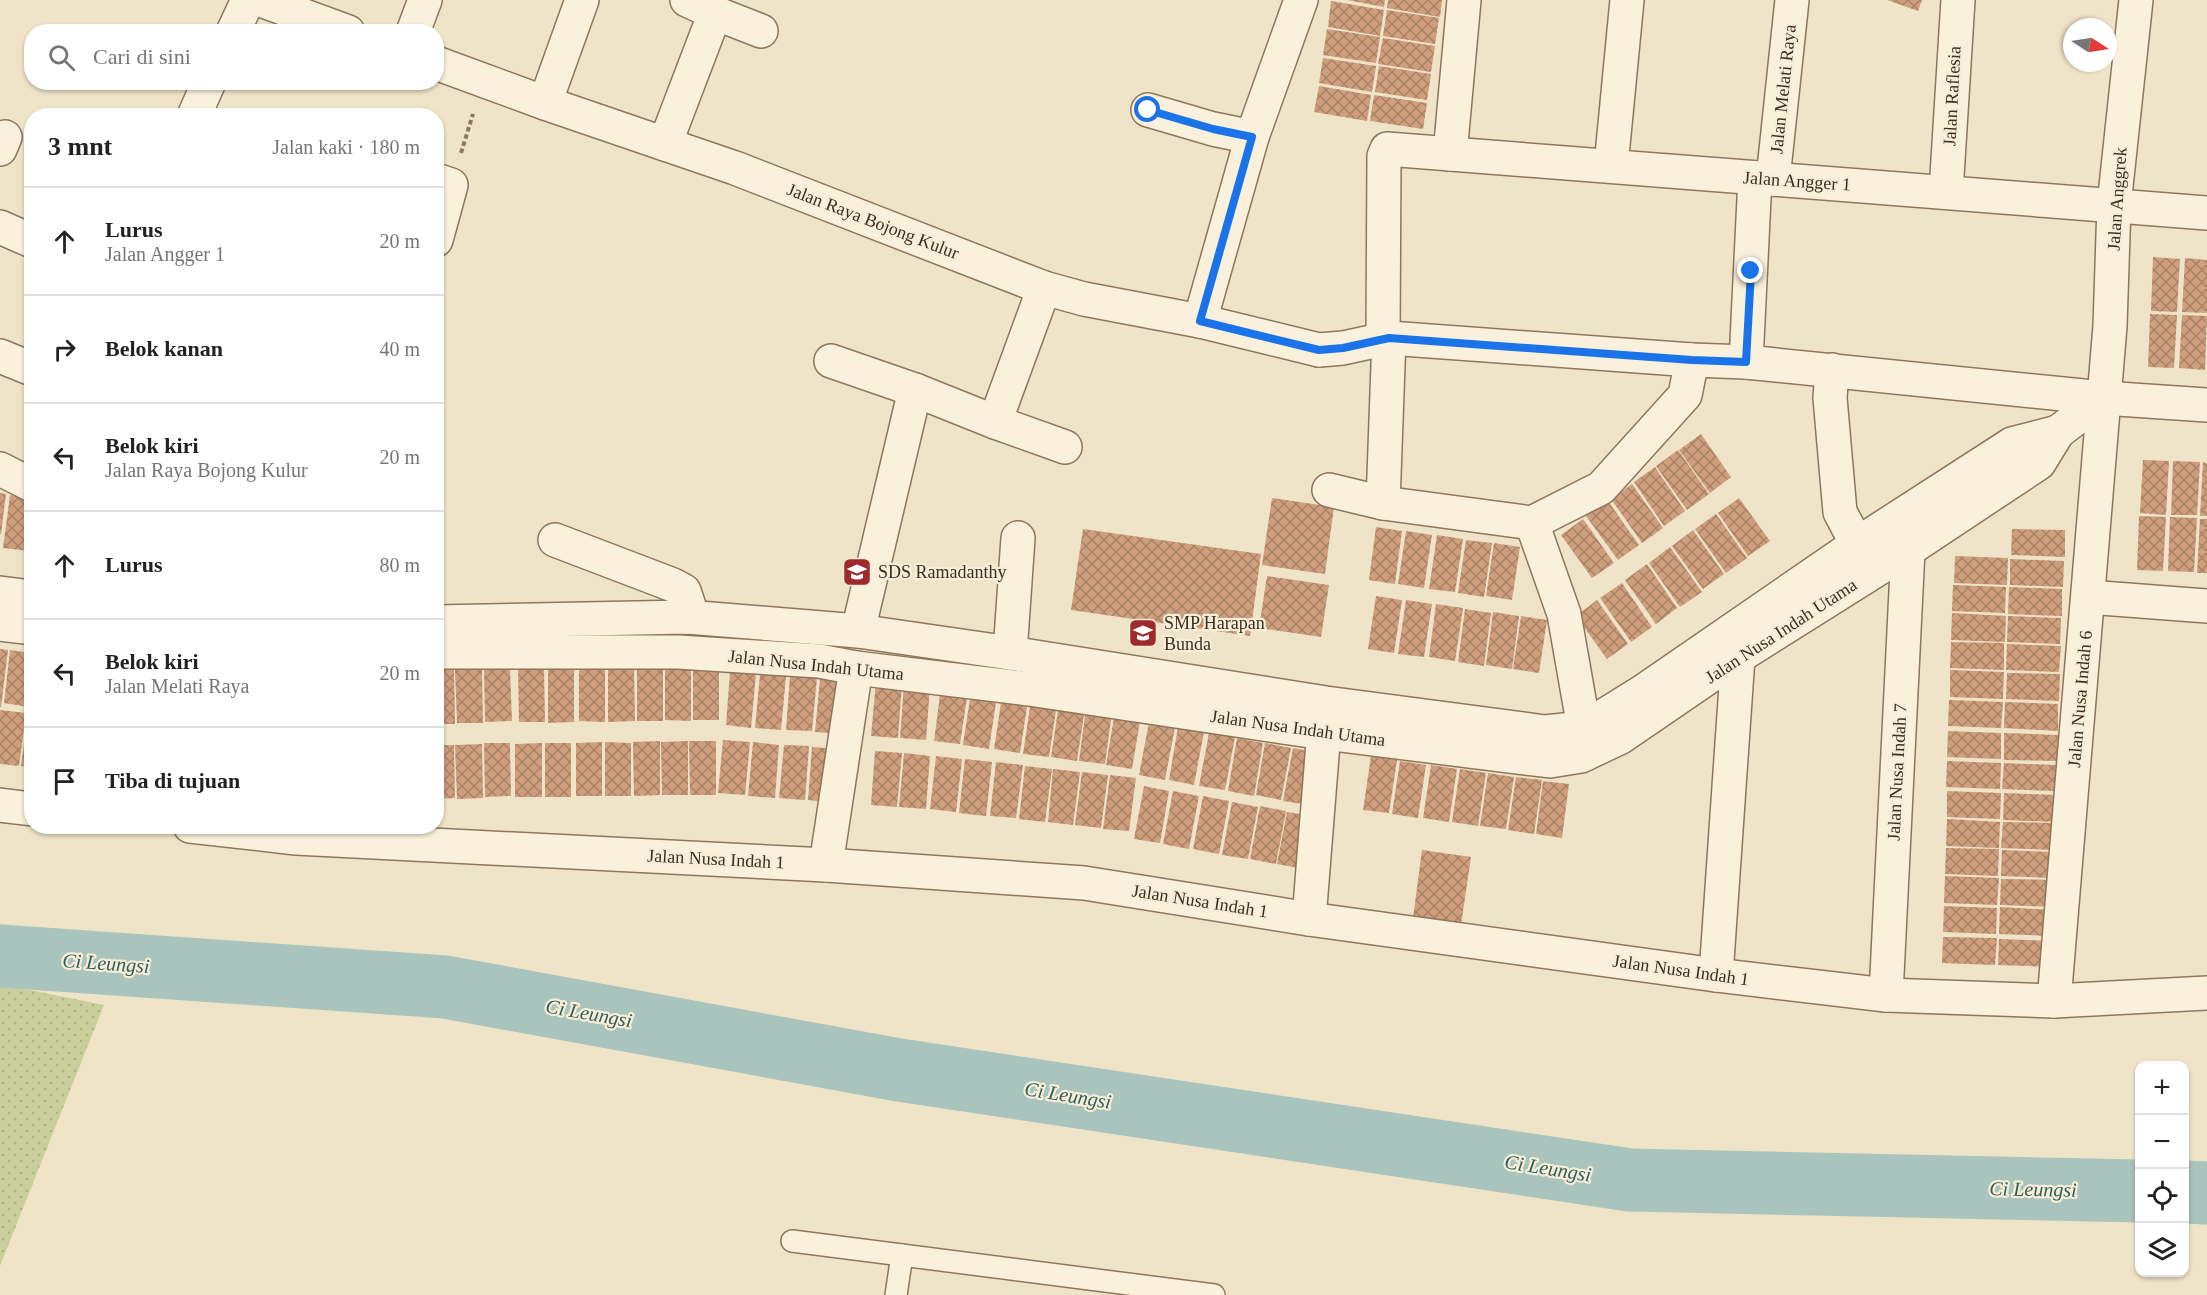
<!DOCTYPE html>
<html lang="id">
<meta charset="utf-8">
<style>
:root{--surface:#fff;--page:#f2f2f2;--text:#222;--muted:#767676;--line:#e0e0e0}
body{margin:0;font-family:"Times New Roman",serif;background:var(--page);color:var(--text)}
.controls{position:absolute;right:18px;bottom:18px;display:grid;overflow:hidden;border-radius:12px;box-shadow:0 2px 4px #0004}
.controls button{width:54px;height:54px;display:grid;place-items:center;padding:0;border:0;border-bottom:2px solid var(--line);background:var(--surface);color:var(--text);font:30px sans-serif}
.compass{position:absolute;left:2063px;top:18px;width:54px;height:54px;border-radius:50%;background:var(--surface);box-shadow:0 2px 4px #0004;rotate:102deg}
.stop{position:absolute;width:18px;height:18px;margin:-14px;border:4px solid #1a73e8;border-radius:50%;background:#fff}
.stop.end{background:#1a73e8;border-color:#fff;box-shadow:0 2px 6px #0008}
.list{margin:0;padding:0;list-style:none}
h2{display:flex;justify-content:space-between;align-items:center;height:78px;margin:0;padding:0 24px;font-size:26px}
h2 small{font-size:20px;font-weight:400;color:var(--muted)}
.list li{display:grid;grid-template-columns:39px 1fr auto;gap:18px;align-items:center;box-sizing:border-box;height:108px;padding:0 24px;border-top:2px solid var(--line)}
.list b{display:block;font-size:22px;white-space:nowrap}
.list p{margin:0;font-size:20px;white-space:nowrap;color:var(--muted)}
.list em{font-size:20px;font-style:normal;color:var(--muted)}
.icon{flex:none;width:33px;height:33px;fill:none;stroke:currentColor;stroke-width:2;stroke-linecap:round;stroke-linejoin:round}
.map{position:relative;flex:none;width:2207px;height:1295px;overflow:hidden}
.search{position:absolute;background:var(--surface);box-shadow:0 2px 4px #0004;left:24px;top:24px;width:420px;height:66px;display:flex;align-items:center;gap:15px;box-sizing:border-box;padding:0 21px;border-radius:24px;color:var(--muted);font-size:22px}
.panel{position:absolute;background:var(--surface);box-shadow:0 2px 4px #0004;left:24px;top:108px;width:420px;height:726px;border-radius:24px}
.map>svg:first-child{display:block}
</style>
<div class="map">
<svg width="2207" height="1295" viewBox="0 0 2207 1295">
<defs>
<pattern id="grass-dots" width="8" height="8" patternUnits="userSpaceOnUse" patternTransform="scale(1.5)"><rect width="8" height="8" fill="#c9cf9b"/><path d="M2 2h.1M6 6h.1" fill="none" stroke="#aeb285" stroke-width="1.8" stroke-linecap="round"/></pattern>
<pattern id="building-cross-hatch" width="8" height="8" patternUnits="userSpaceOnUse" patternTransform="scale(1.5)"><rect width="8" height="8" fill="#cf9f7d"/><path d="M0 0l8 8M0 8l8-8" fill="none" stroke="#a98266"/></pattern>
</defs>
<rect width="100%" height="100%" fill="#f0e4c8"/>
<polygon fill="url(#grass-dots)" points="0,984 104,1005 0,1266"/>
<g fill="none" stroke-linecap="round" stroke-linejoin="round">
<g stroke="#a9c4bc" stroke-width="63">
<polyline points="0,956 445,987 899,1070 1630,1180 2140,1191"/>
<polyline points="2184,1192 2207,1193"/>
</g>
</g>
<g fill="url(#building-cross-hatch)">
<polygon points="1347,0 1385,0 1384,7"/>
<polygon points="1388,0 1442,0 1440,17 1387,8"/>
<polygon points="1887,0 1922,0 1918,11"/>
<polygon points="1331,1 1384,10 1380,36 1328,27"/>
<polygon points="1387,10 1439,18 1435,44 1383,36"/>
<polygon points="1327,29 1380,37 1376,63 1323,55"/>
<polygon points="1383,38 1435,46 1431,72 1378,64"/>
<polygon points="1323,58 1376,66 1372,92 1319,83"/>
<polygon points="1379,66 1431,74 1427,100 1375,92"/>
<polygon points="1319,86 1371,95 1367,121 1314,112"/>
<polygon points="1374,95 1427,103 1423,129 1370,121"/>
<polygon points="2153,257 2180,259 2177,312 2151,311"/>
<polygon points="2185,258 2207,260 2207,313 2182,312"/>
<polygon points="2150,314 2177,315 2174,368 2148,367"/>
<polygon points="2182,315 2207,316 2205,370 2179,368"/>
<polygon points="1701,434 1731,477 1710,493 1679,450"/>
<polygon points="1678,450 1709,494 1687,510 1656,466"/>
<polygon points="2143,460 2169,461 2166,515 2140,513"/>
<polygon points="2173,461 2200,462 2197,515 2171,515"/>
<polygon points="2203,462 2207,463 2207,516 2200,516"/>
<polygon points="1655,467 1685,511 1664,526 1634,482"/>
<polygon points="1632,484 1663,528 1642,543 1611,499"/>
<polygon points="0,493 6,494 1,534 0,534"/>
<polygon points="10,495 32,497 32,529 29,551 3,548"/>
<polygon points="1272,498 1334,507 1325,574 1262,565"/>
<polygon points="1739,498 1770,541 1748,556 1718,513"/>
<polygon points="1608,501 1639,545 1618,560 1586,516"/>
<polygon points="1716,514 1747,558 1726,573 1695,529"/>
<polygon points="2139,516 2166,517 2163,571 2137,570"/>
<polygon points="2170,517 2197,518 2194,572 2168,571"/>
<polygon points="1583,519 1614,563 1592,578 1561,535"/>
<polygon points="2200,519 2207,519 2207,573 2197,573"/>
<polygon points="1376,527 1402,531 1395,584 1369,580"/>
<polygon points="1083,529 1261,554 1250,636 1071,610"/>
<polygon points="2012,529 2065,530 2065,557 2011,555"/>
<polygon points="1693,530 1724,574 1703,589 1672,546"/>
<polygon points="1406,531 1432,535 1424,588 1398,584"/>
<polygon points="1437,535 1463,539 1455,592 1429,589"/>
<polygon points="1466,540 1492,543 1484,597 1458,593"/>
<polygon points="1494,543 1520,547 1512,600 1486,596"/>
<polygon points="1670,547 1702,592 1680,607 1649,563"/>
<polygon points="1955,556 2008,558 2007,585 1954,583"/>
<polygon points="2010,559 2064,561 2063,587 2010,585"/>
<polygon points="1647,564 1677,608 1656,624 1625,580"/>
<polygon points="1267,576 1329,585 1321,637 1259,628"/>
<polygon points="1622,583 1652,627 1631,642 1600,598"/>
<polygon points="1953,585 2006,587 2005,613 1952,611"/>
<polygon points="2009,587 2062,589 2062,616 2008,614"/>
<polygon points="1376,596 1402,600 1394,653 1368,649"/>
<polygon points="1406,600 1432,604 1424,657 1398,654"/>
<polygon points="1597,600 1628,644 1607,659 1576,616"/>
<polygon points="1436,604 1463,608 1455,661 1429,657"/>
<polygon points="1465,609 1491,613 1484,666 1458,662"/>
<polygon points="1493,612 1519,616 1512,669 1486,665"/>
<polygon points="1952,613 2006,616 2005,642 1951,640"/>
<polygon points="1521,616 1547,620 1539,673 1513,669"/>
<polygon points="2008,616 2061,618 2060,644 2007,642"/>
<polygon points="1951,642 2004,643 2004,670 1950,668"/>
<polygon points="2007,644 2061,646 2059,672 2006,670"/>
<polygon points="0,649 8,650 1,707 0,707"/>
<polygon points="10,650 32,653 32,689 29,707 4,703"/>
<polygon points="719,666 719,720 693,720 693,667"/>
<rect x="637" y="667" width="26" height="54"/>
<polygon points="665,667 691,667 691,721 665,720"/>
<polygon points="510,668 512,721 485,722 484,669"/>
<polygon points="574,668 574,722 548,723 548,669"/>
<polygon points="579,668 605,668 605,722 579,721"/>
<polygon points="608,668 634,668 635,721 608,722"/>
<polygon points="482,669 483,723 457,723 455,670"/>
<polygon points="518,669 544,669 545,722 519,722"/>
<polygon points="436,670 454,670 455,724 436,724"/>
<polygon points="1950,670 2004,672 2003,699 1950,697"/>
<polygon points="730,672 756,674 751,728 726,725"/>
<polygon points="2007,673 2060,674 2059,701 2006,699"/>
<polygon points="760,674 786,676 781,730 755,728"/>
<polygon points="790,676 817,678 812,731 786,730"/>
<polygon points="820,679 846,681 841,734 815,732"/>
<polygon points="876,682 902,684 898,738 871,736"/>
<polygon points="904,685 930,687 926,740 900,738"/>
<polygon points="941,687 968,691 960,744 934,741"/>
<polygon points="971,692 997,696 989,749 963,745"/>
<polygon points="1002,696 1028,700 1020,753 994,749"/>
<polygon points="1031,700 1057,704 1049,757 1023,754"/>
<polygon points="1949,700 2003,702 2001,728 1948,726"/>
<polygon points="2005,702 2058,704 2058,731 2004,728"/>
<polygon points="1059,704 1085,708 1077,761 1051,757"/>
<polygon points="1086,708 1112,712 1105,764 1079,761"/>
<polygon points="0,710 26,713 19,766 0,764"/>
<polygon points="1115,712 1141,715 1132,769 1106,765"/>
<polygon points="28,713 32,713 32,768 21,766"/>
<polygon points="1149,722 1175,727 1165,780 1139,775"/>
<polygon points="1178,727 1204,732 1194,785 1169,780"/>
<polygon points="1948,731 2001,733 2001,759 1947,757"/>
<polygon points="1209,733 1235,737 1225,790 1199,786"/>
<polygon points="2004,733 2058,735 2057,761 2004,760"/>
<polygon points="1237,738 1263,743 1254,796 1228,791"/>
<polygon points="723,740 750,742 745,795 718,793"/>
<polygon points="660,741 660,795 634,796 633,742"/>
<polygon points="688,741 688,795 662,795 661,742"/>
<polygon points="689,741 716,741 716,795 690,795"/>
<polygon points="602,742 602,796 576,796 576,743"/>
<polygon points="605,742 631,743 631,796 605,796"/>
<polygon points="753,742 779,745 775,798 748,796"/>
<polygon points="484,743 510,743 511,796 485,797"/>
<polygon points="542,743 542,797 515,797 515,744"/>
<rect x="545" y="743" width="26" height="54"/>
<polygon points="1265,743 1291,748 1281,800 1256,795"/>
<polygon points="482,744 483,798 457,799 455,745"/>
<polygon points="436,745 454,745 455,798 436,799"/>
<polygon points="784,745 809,746 805,800 779,798"/>
<polygon points="812,747 839,749 835,803 808,800"/>
<polygon points="1293,748 1319,753 1309,805 1283,801"/>
<polygon points="875,751 902,753 897,807 871,805"/>
<polygon points="904,753 930,756 926,809 899,807"/>
<polygon points="936,756 962,759 956,812 930,809"/>
<polygon points="1371,756 1397,760 1389,813 1363,810"/>
<polygon points="965,759 992,762 986,816 959,813"/>
<polygon points="1400,761 1426,765 1418,818 1392,814"/>
<polygon points="1947,761 2001,763 2000,789 1946,787"/>
<polygon points="996,762 1023,765 1016,818 990,816"/>
<polygon points="2004,763 2057,765 2055,791 2002,789"/>
<polygon points="1431,765 1457,769 1449,822 1423,818"/>
<polygon points="1025,766 1052,769 1045,822 1019,819"/>
<polygon points="1053,769 1080,772 1073,825 1048,822"/>
<polygon points="1460,769 1486,773 1478,826 1452,822"/>
<polygon points="1082,772 1108,775 1101,828 1075,825"/>
<polygon points="1488,773 1514,777 1506,829 1480,826"/>
<polygon points="1110,775 1136,778 1129,831 1103,829"/>
<polygon points="1516,777 1542,780 1534,834 1508,830"/>
<polygon points="1543,781 1569,784 1562,838 1536,834"/>
<polygon points="1144,786 1169,791 1160,843 1134,839"/>
<polygon points="1173,791 1199,796 1189,849 1163,844"/>
<polygon points="1947,791 2001,793 2000,819 1947,817"/>
<polygon points="2004,793 2057,795 2056,822 2003,820"/>
<polygon points="1203,796 1229,801 1219,854 1193,849"/>
<polygon points="1232,802 1258,807 1248,859 1222,855"/>
<polygon points="1260,806 1286,811 1276,864 1250,859"/>
<polygon points="1287,812 1313,816 1304,869 1277,864"/>
<polygon points="1947,819 2000,822 1999,848 1946,846"/>
<polygon points="2003,822 2056,823 2055,850 2001,848"/>
<polygon points="1946,848 1999,849 1998,876 1945,874"/>
<polygon points="1422,850 1471,857 1461,925 1413,918"/>
<polygon points="2002,850 2055,852 2054,878 2001,876"/>
<polygon points="1945,876 1999,878 1997,905 1944,903"/>
<polygon points="2001,879 2054,880 2053,907 2000,905"/>
<polygon points="1944,906 1997,908 1996,934 1943,932"/>
<polygon points="2000,907 2053,910 2052,936 1999,934"/>
<polygon points="1943,937 1997,938 1995,965 1942,963"/>
<polygon points="1999,939 2052,941 2051,967 1998,965"/>
</g>
<g fill="none" stroke-linecap="round" stroke-linejoin="round">
<g stroke="#8d765c" stroke-width="24">
<g id="service">
<polyline points="792,1241 1214,1295"/>
<polyline points="896,1295 902,1255"/>
</g>
</g>
<g stroke="#8d765c" stroke-width="36">
<g id="minor">
<polyline points="687,0 715,13"/>
<polyline points="233,32 248,0"/>
<polyline points="413,32 425,0"/>
<polyline points="545,103 582,0"/>
<polyline points="1148,110 1213,129 1252,137"/>
<polyline points="194,116 209,82"/>
<polyline points="665,144 715,13 761,31"/>
<polyline points="0,149 5,137"/>
<polyline points="1450,154 1464,0"/>
<polyline points="1611,166 1627,0"/>
<polyline points="1773,179 1792,0"/>
<polyline points="436,180 451,185 436,240"/>
<polyline points="1946,192 1958,0"/>
<polyline points="0,227 32,241"/>
<polyline points="1200,321 1252,137 1301,0"/>
<polyline points="1383,338 1384,156 1387,149 2207,213"/>
<polyline points="1389,338 1383,503 1532,523 1601,488 1685,395 1692,360"/>
<polyline points="1319,350 1343,348 1389,338 1692,360 1746,362 2103,398"/>
<polyline points="0,356 32,369"/>
<polyline points="831,361 915,390 995,422 1044,288"/>
<polyline points="1746,362 1755,178"/>
<polyline points="1832,370 1830,398 1840,512 1857,544"/>
<polyline points="995,422 1065,447"/>
<polyline points="0,469 32,485"/>
<polyline points="1329,490 1383,503"/>
<polyline points="1532,523 1564,614 1584,728"/>
<polyline points="555,540 673,585 684,591 689,606 687,617"/>
<polyline points="2088,597 2207,606"/>
<polyline points="858,631 915,390"/>
<polyline points="1010,653 1018,538"/>
<polyline points="0,805 32,809"/>
<polyline points="190,826 296,838 826,865 1084,883 1309,919 1716,975 1886,995 2054,1001 2207,993"/>
<polyline points="826,865 856,668"/>
<polyline points="1309,919 1326,705"/>
<polyline points="1716,975 1738,657"/>
<polyline points="1886,995 1908,550"/>
<polyline points="2054,1001 2110,326 2114,205 2136,0"/>
</g>
</g>
<g stroke="#8d765c" stroke-width="36">
<g id="tertiary">
<polyline points="261,0 348,32"/>
<polyline points="436,63 545,103 735,168 1044,288 1084,299 1200,321 1319,350"/>
<polyline points="0,593 32,597"/>
<polyline points="436,622 687,617 858,631 1010,653 1326,703 1545,732 1584,728 1642,692 1857,544 2012,444 2058,432"/>
<polyline points="0,624 32,628"/>
<polyline points="436,652 678,652 819,661 856,668 1029,689 1324,733 1550,761 1581,756 1621,737 1738,657 1908,550 2039,463 2058,432 2103,398 2207,405"/>
</g>
</g>
<polyline stroke="#8d765c" stroke-width="4" stroke-dasharray="4.5 3" stroke-linecap="butt" points="461,153 473,114"/>
<use href="#service" stroke="#faf1dc" stroke-width="21"/>
<use href="#minor" stroke="#faf1dc" stroke-width="33"/>
<use href="#tertiary" stroke="#faf1dc" stroke-width="33"/>
</g>
<g fill="none" stroke-linecap="round" stroke-linejoin="round">
<polyline stroke="#1a73e8" stroke-width="8" points="1148,110 1213,129 1252,137 1200,321 1319,350 1343,348 1389,338 1692,360 1746,362 1751,271"/>
</g>
<defs>
<g id="school-square" transform="scale(1.5)"><rect x="-9" y="-9" width="18" height="18" rx="4" fill="#9e2a2b" stroke="#f7eed8"/><path d="M0-5L7-2L0 1L-7-2ZM-4 1L0 2.5L4 1V4Q0 6-4 4Z" fill="#fff"/></g>
</defs>
<g fill-rule="evenodd">
<use href="#school-square" x="857" y="572"/>
<use href="#school-square" x="1143" y="633"/>
</g>
<g text-anchor="middle" dominant-baseline="central" stroke-width="4.5" stroke-linejoin="round" paint-order="stroke">
<g font-size="18" fill="#3d2e20" stroke="#f7eed8">
<text transform="translate(1783 89) rotate(-84)">Jalan Melati Raya</text>
<text transform="translate(1952 96) rotate(-87)">Jalan Raflesia</text>
<text transform="translate(1797 181) rotate(4)">Jalan Angger 1</text>
<text transform="translate(2117 199) rotate(-86)">Jalan Anggrek</text>
<text transform="translate(873 221) rotate(21)">Jalan Raya Bojong Kulur</text>
<text transform="translate(1781 631) rotate(-33)">Jalan Nusa Indah Utama</text>
<text transform="translate(816 665) rotate(6)">Jalan Nusa Indah Utama</text>
<text transform="translate(2080 699) rotate(-85)">Jalan Nusa Indah 6</text>
<text transform="translate(1298 728) rotate(8)">Jalan Nusa Indah Utama</text>
<text transform="translate(1897 772) rotate(-87)">Jalan Nusa Indah 7</text>
<text transform="translate(716 859) rotate(3)">Jalan Nusa Indah 1</text>
<text transform="translate(1200 901) rotate(9)">Jalan Nusa Indah 1</text>
<text transform="translate(1681 970) rotate(8)">Jalan Nusa Indah 1</text>
</g>
<g font-size="18" fill="#3d2e20" stroke="#f7eed8" text-anchor="start">
<text x="878" y="572">SDS Ramadanthy</text>
<text x="1164" y="623">SMP Harapan<tspan x="1164" dy="21">Bunda</tspan></text>
</g>
<g font-size="20" font-style="italic" fill="#2f5d5a" stroke="#f7eed8">
<text transform="translate(106 963) rotate(4)">Ci Leungsi</text>
<text transform="translate(589 1013) rotate(10)">Ci Leungsi</text>
<text transform="translate(1068 1095) rotate(9)">Ci Leungsi</text>
<text transform="translate(1548 1168) rotate(9)">Ci Leungsi</text>
<text transform="translate(2033 1189) rotate(1)">Ci Leungsi</text>
</g>
</g>
</svg>
<div class="controls">
<button>+</button>
<button>−</button>
<button><svg class="icon" aria-label="locate" viewBox="0 0 24 24"><circle cx="12" cy="12" r="6"/><path d="M12 2v4M12 18v4M2 12h4M18 12h4"/></svg></button>
<button><svg class="icon" aria-label="layers" viewBox="0 0 24 24"><path d="M12 4l9 5-9 5-9-5zM3 14l9 5 9-5"/></svg></button>
</div>
<svg class="compass" viewBox="-18 -18 36 36"><path d="M0-13l5 13h-10z" fill="#e53935"/><path d="M0 13l5-13h-10z" fill="#767676"/></svg>
<div class="stop" style="left:1148px;top:110px"></div>
<div class="stop end" style="left:1751px;top:271px"></div>
<div class="search"><svg class="icon" aria-label="search" viewBox="0 0 24 24"><circle cx="10" cy="10" r="6"/><path d="M15 15l6 6"/></svg>Cari di sini</div>
<section class="panel">
<h2>3 mnt<small>Jalan kaki · 180 m</small></h2>
<ul class="list">
<li><svg class="icon" aria-label="ahead" viewBox="0 0 24 24"><path d="M12 20V5M6 11l6-6 6 6"/></svg><div><b>Lurus</b><p>Jalan Angger 1</p></div><em>20 m</em></li>
<li><svg class="icon" aria-label="right" viewBox="0 0 24 24"><path d="M7 20v-9h11M14 6l5 5-5 5"/></svg><div><b>Belok kanan</b></div><em>40 m</em></li>
<li><svg class="icon" aria-label="left" viewBox="0 0 24 24"><path d="M17 20v-9H6M10 6l-5 5 5 5"/></svg><div><b>Belok kiri</b><p>Jalan Raya Bojong Kulur</p></div><em>20 m</em></li>
<li><svg class="icon" aria-label="ahead" viewBox="0 0 24 24"><path d="M12 20V5M6 11l6-6 6 6"/></svg><div><b>Lurus</b></div><em>80 m</em></li>
<li><svg class="icon" aria-label="left" viewBox="0 0 24 24"><path d="M17 20v-9H6M10 6l-5 5 5 5"/></svg><div><b>Belok kiri</b><p>Jalan Melati Raya</p></div><em>20 m</em></li>
<li><svg class="icon" aria-label="arrive" viewBox="0 0 24 24"><path d="M6 21V4h12l-3 4 3 4H6"/></svg><div><b>Tiba di tujuan</b></div></li>
</ul>
</section>
</div>
